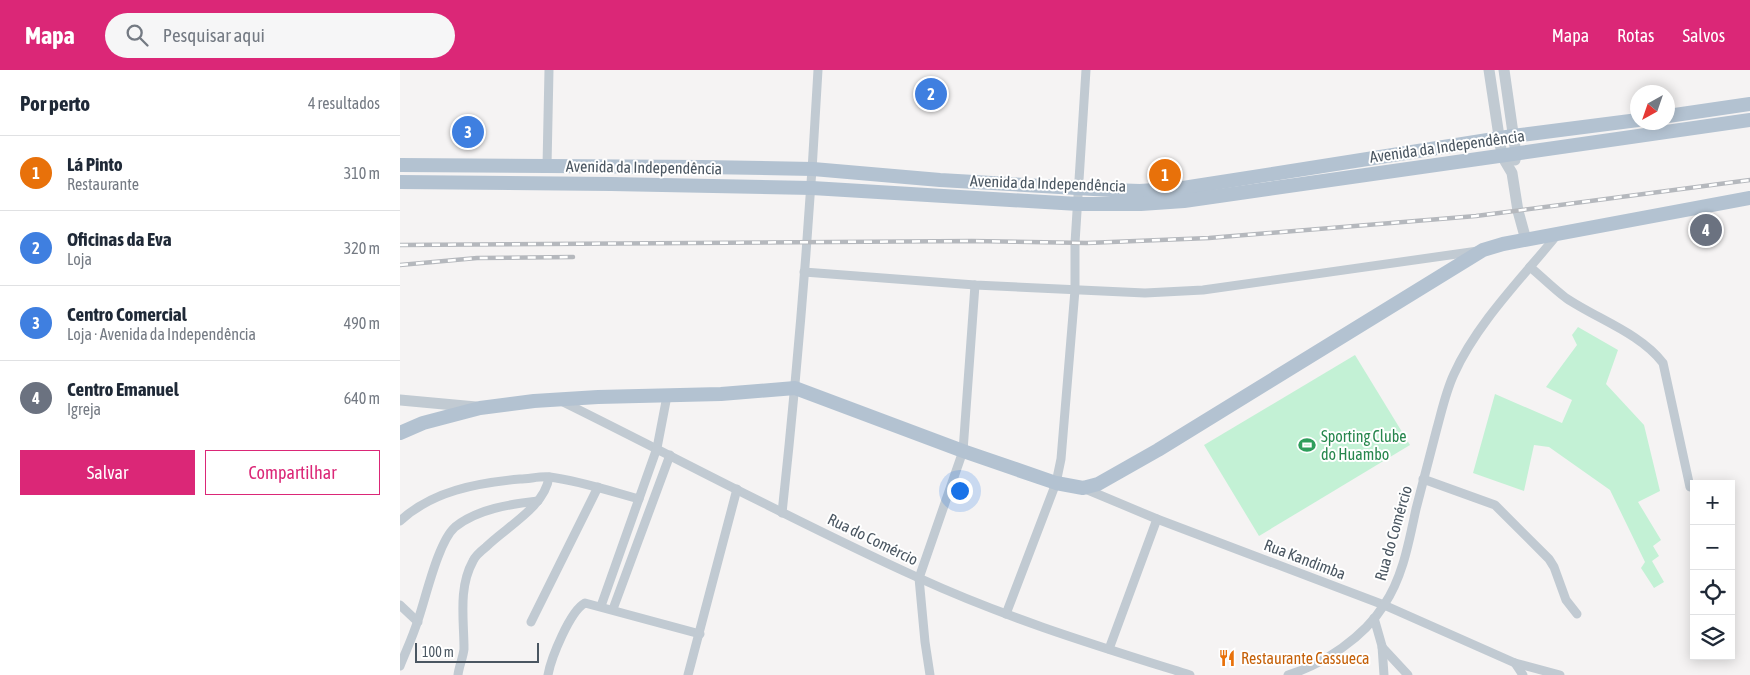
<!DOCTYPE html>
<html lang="pt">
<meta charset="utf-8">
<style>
:root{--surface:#fff;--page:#f6f6f7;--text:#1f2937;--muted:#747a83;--line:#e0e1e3;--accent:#db2777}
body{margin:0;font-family:"Asap Condensed",sans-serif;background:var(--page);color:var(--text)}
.controls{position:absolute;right:15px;bottom:15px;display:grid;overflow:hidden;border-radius:0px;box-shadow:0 2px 12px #0003}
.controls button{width:45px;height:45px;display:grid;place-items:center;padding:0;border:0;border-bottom:1px solid var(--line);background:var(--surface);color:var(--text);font:25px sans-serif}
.compass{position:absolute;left:1230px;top:15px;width:45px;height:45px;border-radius:50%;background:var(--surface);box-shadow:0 2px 12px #0003;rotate:220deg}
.scale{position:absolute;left:15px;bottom:12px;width:124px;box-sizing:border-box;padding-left:5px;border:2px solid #4a5661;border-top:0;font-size:14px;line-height:18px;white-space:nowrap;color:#4a5661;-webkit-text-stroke:4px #fff;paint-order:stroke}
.you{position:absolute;left:559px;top:420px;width:18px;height:18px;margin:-12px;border:4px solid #fff;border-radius:50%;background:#1a73e8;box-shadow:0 0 0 8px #1a73e833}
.badge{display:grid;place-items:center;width:32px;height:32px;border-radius:50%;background:var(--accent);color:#fff;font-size:16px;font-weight:700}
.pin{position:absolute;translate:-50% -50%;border:2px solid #fff;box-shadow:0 1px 5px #0006}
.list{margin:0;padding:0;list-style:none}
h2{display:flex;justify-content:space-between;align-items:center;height:65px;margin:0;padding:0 20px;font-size:21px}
h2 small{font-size:16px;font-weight:400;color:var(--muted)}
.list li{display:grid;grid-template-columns:32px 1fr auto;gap:15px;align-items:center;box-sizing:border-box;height:75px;padding:0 20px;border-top:1px solid var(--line)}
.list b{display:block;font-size:19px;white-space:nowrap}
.list p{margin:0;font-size:16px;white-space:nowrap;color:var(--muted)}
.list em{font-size:16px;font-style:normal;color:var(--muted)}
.actions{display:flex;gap:10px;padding:15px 20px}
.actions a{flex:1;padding:11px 0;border:1px solid var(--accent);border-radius:0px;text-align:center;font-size:18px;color:var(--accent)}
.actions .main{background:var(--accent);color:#fff}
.icon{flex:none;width:28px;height:28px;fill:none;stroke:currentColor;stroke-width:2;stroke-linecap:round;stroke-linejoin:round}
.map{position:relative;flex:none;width:1350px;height:605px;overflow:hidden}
header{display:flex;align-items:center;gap:30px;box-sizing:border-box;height:70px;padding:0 25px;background:var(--accent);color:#fff}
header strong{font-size:24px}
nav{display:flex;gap:28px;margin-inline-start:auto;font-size:18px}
.search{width:350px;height:45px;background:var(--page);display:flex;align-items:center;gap:12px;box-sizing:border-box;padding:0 18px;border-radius:28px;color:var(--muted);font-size:19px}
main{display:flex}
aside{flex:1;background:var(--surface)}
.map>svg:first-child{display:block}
</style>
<header>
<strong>Mapa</strong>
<div class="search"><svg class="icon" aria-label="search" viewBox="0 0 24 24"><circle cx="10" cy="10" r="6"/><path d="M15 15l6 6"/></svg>Pesquisar aqui</div>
<nav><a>Mapa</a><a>Rotas</a><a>Salvos</a></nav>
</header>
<main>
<aside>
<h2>Por perto<small>4 resultados</small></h2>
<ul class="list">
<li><span class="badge" style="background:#e8710a">1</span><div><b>Lá Pinto</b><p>Restaurante</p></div><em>310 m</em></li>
<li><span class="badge" style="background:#3f7fe0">2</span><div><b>Oficinas da Eva</b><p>Loja</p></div><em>320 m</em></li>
<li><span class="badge" style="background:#3f7fe0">3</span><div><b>Centro Comercial</b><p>Loja · Avenida da Independência</p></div><em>490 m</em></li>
<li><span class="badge" style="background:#6b7280">4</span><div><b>Centro Emanuel</b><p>Igreja</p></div><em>640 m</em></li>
</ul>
<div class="actions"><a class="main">Salvar</a><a>Compartilhar</a></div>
</aside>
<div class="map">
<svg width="1350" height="605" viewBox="0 0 1350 605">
<rect width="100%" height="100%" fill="#f5f3f3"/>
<g fill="#c3f1d5">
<polygon points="1178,257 1218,280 1206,314 1244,355 1260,421 1238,432 1261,470 1253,476 1259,486 1252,491 1264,512 1254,518 1241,498 1245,492 1210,420 1149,377 1134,375 1124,421 1073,403 1095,324 1162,353 1172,330 1146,317 1177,275 1172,265"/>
<polygon points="955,285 1010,375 859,466 804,375"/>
</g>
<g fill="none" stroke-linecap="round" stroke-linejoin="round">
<g stroke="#c1cad2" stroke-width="9">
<polyline points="147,96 149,0"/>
<path d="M1130,197C1142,207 1154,219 1166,228C1197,249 1240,263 1263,293L1290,417"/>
<polyline points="404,202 575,215 745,223 803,220 1078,181"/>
<path d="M159,330C279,389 397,453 519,508C606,548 698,576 790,605"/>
<polyline points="1023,409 1095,435 1149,489 1154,497 1166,530 1177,544"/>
<polyline points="683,418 757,449 984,535 1115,593 1160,605"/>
<path d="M382,443C398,295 410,148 418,0"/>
<path d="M0,451C32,421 77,413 120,409C129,409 140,406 150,407C180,411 210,421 239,429"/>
<polyline points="0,535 18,552"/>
<polyline points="201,536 257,378 267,326"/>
<polyline points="213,539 270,385"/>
<polyline points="606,544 656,413 661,389 675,220 675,173 686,0"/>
<polyline points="974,548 982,576 984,605"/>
<polyline points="131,552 198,417"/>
<polyline points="982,577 1008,605"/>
<polyline points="709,579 757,449"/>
<polyline points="1115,593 1123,605"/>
<path d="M0,596C6,581 13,566 18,550C26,527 38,472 55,457C77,439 111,434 138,431"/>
<path d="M58,605C59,596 63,588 64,579C64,550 58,518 73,491C75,486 81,481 86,477C106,457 145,437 149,407"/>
<path d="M148,605C151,588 170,541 185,533L300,564"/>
<polyline points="288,605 337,419"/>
<polyline points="530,605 525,572 519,508 563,381 575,215"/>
<path d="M888,605C924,594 964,567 984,535C1003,507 1009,471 1016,439C1023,412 1030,385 1037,358C1042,340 1046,321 1054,304C1077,253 1122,208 1157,165"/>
</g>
<g stroke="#c1cad2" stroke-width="11">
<polyline points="1089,0 1102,86 1112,103 1118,141 1126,170"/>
<polyline points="1104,0 1116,84 1115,90"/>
<polyline points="0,330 76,337"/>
</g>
<g stroke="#b3c2d1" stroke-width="14">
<polyline points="1268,46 1350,34"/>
<polyline points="0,95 302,97 413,99 540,110 711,120 740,121 783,118 1113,66 1238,50"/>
<polyline points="0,112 211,114 412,118 678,134 741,134 784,131 1350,50"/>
<polyline points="0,363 23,353 80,338 134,331 198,327 321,324 395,318 563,381 656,413 683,418 698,414 758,380 1083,180 1103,174 1350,128"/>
</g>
<g stroke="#b5b8bd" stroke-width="4.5">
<g id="rail">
<polyline points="0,175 572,171 687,173 809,168 1076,146 1350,110"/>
<polyline points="0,195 77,188 173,187"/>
</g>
</g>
<use href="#rail" stroke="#fff" stroke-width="2.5" stroke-dasharray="8" stroke-linecap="butt"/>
</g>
<defs>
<g id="stadium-bare" transform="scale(1.35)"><path d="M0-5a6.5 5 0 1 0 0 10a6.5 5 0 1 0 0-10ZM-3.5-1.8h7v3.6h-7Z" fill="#2e9e5b" stroke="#fff" stroke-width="2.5" paint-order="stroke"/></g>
<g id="restaurant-bare" transform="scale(1.35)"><path d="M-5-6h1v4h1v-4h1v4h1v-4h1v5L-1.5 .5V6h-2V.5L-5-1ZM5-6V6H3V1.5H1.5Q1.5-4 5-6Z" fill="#e8710a" stroke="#fff" stroke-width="2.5" paint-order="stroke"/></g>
</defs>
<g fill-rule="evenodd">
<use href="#stadium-bare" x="907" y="375"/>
<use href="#restaurant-bare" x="827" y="588"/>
</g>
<g text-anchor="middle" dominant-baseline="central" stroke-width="4" stroke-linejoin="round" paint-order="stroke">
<g font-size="16" fill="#4a5661" stroke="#fff">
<text transform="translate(1047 76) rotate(-8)">Avenida da Independência</text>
<text transform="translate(244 97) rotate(1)">Avenida da Independência</text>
<text transform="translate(648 113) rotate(2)">Avenida da Independência</text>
<text transform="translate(993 463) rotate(-74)">Rua do Comércio</text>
<text transform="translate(473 469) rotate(26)">Rua do Comércio</text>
<text transform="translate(905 489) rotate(21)">Rua Kandimba</text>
</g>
<g font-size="16" fill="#27864d" stroke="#fff" text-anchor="start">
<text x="921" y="366">Sporting Clube<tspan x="921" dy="18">do Huambo</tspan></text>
</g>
<g font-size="16" fill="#c56008" stroke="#fff" text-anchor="start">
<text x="841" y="588">Restaurante Cassueca</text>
</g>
</g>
</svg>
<div class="controls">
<button>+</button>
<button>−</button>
<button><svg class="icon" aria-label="locate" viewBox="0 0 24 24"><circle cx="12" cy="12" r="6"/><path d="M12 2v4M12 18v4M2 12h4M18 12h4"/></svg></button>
<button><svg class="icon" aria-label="layers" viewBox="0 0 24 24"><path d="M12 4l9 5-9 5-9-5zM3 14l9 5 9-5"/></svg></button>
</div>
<svg class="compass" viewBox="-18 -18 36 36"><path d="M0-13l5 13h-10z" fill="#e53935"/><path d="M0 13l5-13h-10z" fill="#747a83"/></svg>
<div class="scale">100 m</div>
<div class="you"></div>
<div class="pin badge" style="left:765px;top:105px;background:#e8710a">1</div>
<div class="pin badge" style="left:531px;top:24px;background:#3f7fe0">2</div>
<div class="pin badge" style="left:68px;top:62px;background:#3f7fe0">3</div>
<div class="pin badge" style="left:1306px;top:160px;background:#6b7280">4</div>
</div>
</main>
